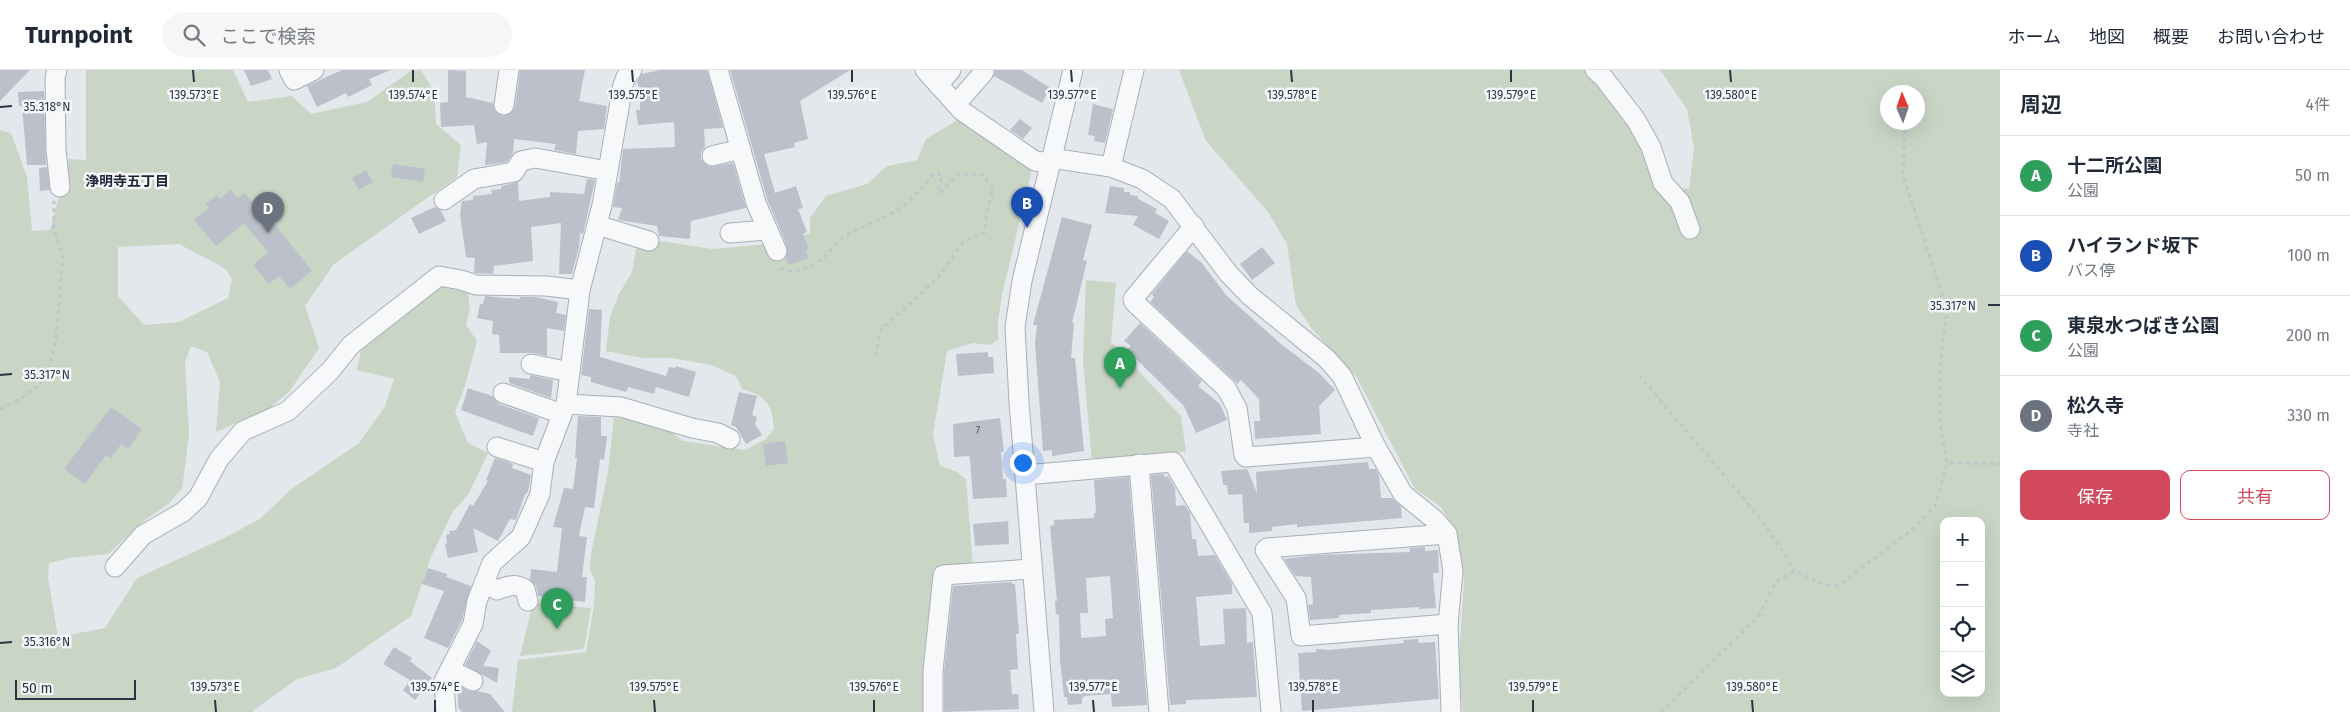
<!DOCTYPE html>
<html lang="ja">
<meta charset="utf-8">
<style>
:root{--surface:#fff;--page:#f6f6f7;--text:#1f2937;--muted:#747a83;--line:#e0e1e3;--accent:#d1495b}
body{margin:0;font-family:"Fira Sans","Noto Sans JP",sans-serif;background:var(--page);color:var(--text)}
.controls{position:absolute;right:15px;bottom:15px;display:grid;overflow:hidden;border-radius:10px;box-shadow:0 5px 20px #0002}
.controls button{width:45px;height:45px;display:grid;place-items:center;padding:0;border:0;border-bottom:1px solid var(--line);background:var(--surface);color:var(--text);font:25px sans-serif}
.compass{position:absolute;left:1880px;top:15px;width:45px;height:45px;border-radius:50%;background:var(--surface);box-shadow:0 5px 20px #0002;rotate:358deg}
.scale{position:absolute;left:15px;bottom:12px;width:121px;box-sizing:border-box;padding-left:5px;border:2px solid #2b3445;border-top:0;font-size:14px;line-height:18px;white-space:nowrap;color:#2b3445;-webkit-text-stroke:4px #f4f6f9;paint-order:stroke}
.you{position:absolute;left:1022px;top:392px;width:18px;height:18px;margin:-12px;border:4px solid #fff;border-radius:50%;background:#1a73e8;box-shadow:0 0 0 8px #1a73e833}
.badge{display:grid;place-items:center;width:32px;height:32px;border-radius:50%;background:var(--accent);color:#fff;font-size:16px;font-weight:700}
.pin{position:absolute;translate:-50% -41px;filter:drop-shadow(0 1px 2px #0008)}
.pin::after{content:'';position:absolute;top:26px;width:18px;height:15px;background:inherit;clip-path:polygon(0 0,100% 0,50% 100%)}
.list{margin:0;padding:0;list-style:none}
h2{display:flex;justify-content:space-between;align-items:center;height:65px;margin:0;padding:0 20px;font-size:21px}
h2 small{font-size:16px;font-weight:400;color:var(--muted)}
.list li{display:grid;grid-template-columns:32px 1fr auto;gap:15px;align-items:center;box-sizing:border-box;height:80px;padding:0 20px;border-top:1px solid var(--line)}
.list b{display:block;font-size:19px;white-space:nowrap}
.list p{margin:0;font-size:16px;white-space:nowrap;color:var(--muted)}
.list em{font-size:16px;font-style:normal;color:var(--muted)}
.actions{display:flex;gap:10px;padding:15px 20px}
.actions a{flex:1;padding:11px 0;border:1px solid var(--accent);border-radius:10px;text-align:center;font-size:18px;color:var(--accent)}
.actions .main{background:var(--accent);color:#fff}
.icon{flex:none;width:28px;height:28px;fill:none;stroke:currentColor;stroke-width:2;stroke-linecap:round;stroke-linejoin:round}
.map{position:relative;flex:none;width:2000px;height:642px;overflow:hidden}
header{display:flex;align-items:center;gap:30px;box-sizing:border-box;height:70px;padding:0 25px;background:var(--surface);border-bottom:1px solid var(--line)}
header strong{font-size:24px}
nav{display:flex;gap:28px;margin-inline-start:auto;font-size:18px}
.search{width:350px;height:45px;background:var(--page);display:flex;align-items:center;gap:12px;box-sizing:border-box;padding:0 18px;border-radius:28px;color:var(--muted);font-size:19px}
main{display:flex}
aside{flex:1;background:var(--surface)}
.map>svg:first-child{display:block}
</style>
<header>
<strong>Turnpoint</strong>
<div class="search"><svg class="icon" aria-label="search" viewBox="0 0 24 24"><circle cx="10" cy="10" r="6"/><path d="M15 15l6 6"/></svg>ここで検索</div>
<nav><a>ホーム</a><a>地図</a><a>概要</a><a>お問い合わせ</a></nav>
</header>
<main>
<div class="map">
<svg width="2000" height="642" viewBox="0 0 2000 642">
<rect width="100%" height="100%" fill="#e4e7ec"/>
<g fill="#c9d6c5" fill-rule="evenodd">
<path d="M86,0H233L248,32L292,26L311,44L367,32L412,0H421L434,22L436,54L461,75L457,107L334,194L305,236L319,278L289,322L267,340L216,362L220,312L207,282L191,276L185,292L189,364L182,419L168,434L145,450L108,484L69,488L49,493L48,508L58,567L105,558L137,508L222,469L260,449L290,420L359,373L385,336L394,309L357,300L361,281L374,266L426,222L451,213L467,215L470,238L466,255L477,271L465,316L455,342L468,373L488,383L468,425L453,441L431,487L411,546L336,598L297,609L254,640V642H0V60L11,63L27,107L32,161L50,160L69,89L86,90ZM179,174L226,199L232,209L228,228L179,252L144,255L118,226V177Z"/>
<path d="M1179,0H1584L1633,60L1655,117L1689,119L1694,78L1687,39L1660,0H2000V642H1463L1458,604L1464,511L1458,466L1441,437L1415,419L1357,308L1312,259L1296,235L1287,174L1268,142L1206,71ZM1888,22H1918V52H1888ZM1944,451H1981V623H1944Z"/>
<path d="M959,49L1027,94L1031,103L1002,225L998,251V270L990,275L973,273L947,281L933,364L940,396L955,401L966,409L973,496H938L928,548L924,586V642H512L518,590L586,582L594,535L595,510L590,500L591,484L608,402L614,347L637,350L669,360L683,371L745,380L766,369L774,359C772,334 767,326 742,319L736,306L711,295L672,288H642L606,281L610,247L619,224L632,202L636,179L661,171L712,179L782,173L810,163V148L826,126L867,114L887,96L917,90L926,69Z"/>
<polygon points="1086,210 1116,213 1111,272 1181,346 1186,382 1138,385 1092,393 1083,291"/>
<polygon points="533,533 591,538 584,579 520,586"/>
</g>
<g fill="#bbc0ca" fill-rule="evenodd">
<polygon points="0,0 30,0 0,31"/>
<polygon points="244,0 268,0 272,9 251,16"/>
<polygon points="342,0 391,0 369,9 372,15 348,27 346,23 317,37 307,16"/>
<polygon points="448,0 466,1 466,27 493,33 494,40 503,46 512,42 515,37 520,0 585,0 579,31 607,36 604,59 578,61 576,84 554,80 556,74 514,69 513,83 507,92 485,95 487,72 477,74 474,55 441,57 440,33 448,32"/>
<polygon points="660,0 707,0 723,58 704,59 705,77 701,82 701,89 709,97 733,93 746,138 691,151 690,169 659,166 657,156 618,150 622,138 613,137 617,112 619,113 623,79 675,77 674,52 638,55 636,40 640,40 640,32 642,32 637,11 642,4"/>
<polygon points="730,0 850,0 800,31 808,69 794,73 795,77 764,84 775,123 796,116 803,138 798,139 807,162 803,164 809,179 806,181 808,188 789,195 786,188 787,176 767,129"/>
<polygon points="995,0 1022,0 1050,18 1042,33 994,6"/>
<polygon points="44,21 46,95 27,95 22,36 19,36 18,22"/>
<polygon points="1093,34 1113,39 1105,73 1094,71 1095,66 1088,65"/>
<polygon points="1020,49 1032,58 1023,69 1010,60"/>
<polygon points="393,94 425,99 423,112 391,107"/>
<polygon points="47,97 50,120 40,121 39,98"/>
<polygon points="366,100 373,112 359,120 352,108"/>
<polygon points="587,109 595,110 583,164 580,163 579,177 572,204 559,204 561,153 531,157 533,191 494,196 493,204 474,203 475,188 466,187 460,145 462,131 473,130 473,126 492,124 491,120 501,119 501,116 518,112 519,131 550,127 550,122 584,124"/>
<polygon points="1110,116 1124,118 1124,122 1130,122 1130,125 1138,126 1138,129 1157,139 1155,143 1169,151 1159,169 1133,155 1138,146 1105,143"/>
<polygon points="231,120 238,128 244,123 252,131 255,129 312,201 290,219 279,206 269,214 253,195 268,182 244,153 216,176 194,150 209,138 206,134 217,125 220,129"/>
<polygon points="435,137 441,141 446,151 419,164 411,148"/>
<polygon points="1062,147 1092,155 1083,190 1087,191 1072,253 1074,253 1071,288 1075,288 1084,381 1052,386 1052,380 1043,381 1035,273 1037,255 1033,255"/>
<polygon points="1262,177 1275,193 1252,210 1240,194"/>
<polygon points="1187,181 1202,193 1226,225 1281,274 1319,303 1335,320 1319,336 1321,364 1255,369 1254,351 1260,351 1259,329 1241,310 1237,314 1236,312 1150,232 1154,227 1152,224"/>
<polygon points="485,226 520,229 520,227 536,227 558,232 556,243 566,245 564,261 547,258 547,286 533,283 500,283 499,265 492,264 493,251 477,248 480,234 483,234"/>
<polygon points="589,239 602,240 600,287 666,306 669,297 675,298 676,296 696,302 689,327 656,317 654,324 628,317 626,322 591,312 591,307 581,305"/>
<polygon points="1140,253 1202,311 1198,316 1220,334 1227,350 1196,363 1184,336 1127,280 1131,276 1124,271"/>
<polygon points="988,282 988,287 993,287 994,303 958,306 956,284"/>
<polygon points="530,305 553,310 551,328 509,313 509,307 530,309"/>
<polygon points="468,318 492,326 499,334 539,348 533,366 461,340"/>
<polygon points="739,322 757,326 752,345 757,347 755,354 762,365 746,374 736,357 731,355"/>
<polygon points="111,337 142,359 128,379 121,374 111,388 106,385 85,414 64,399"/>
<polygon points="578,346 601,347 601,366 607,366 604,390 600,389 594,438 585,437 579,466 587,467 582,507 587,507 585,532 538,526 536,516 530,509 531,499 557,502 562,458 553,457 564,418 573,419 577,388 575,388"/>
<polygon points="1000,348 1004,382 1001,382 1003,409 1006,409 1007,427 973,429 970,389 969,386 954,387 953,354"/>
<polygon points="785,371 788,393 766,396 763,374"/>
<polygon points="495,388 513,394 512,398 531,405 528,422 525,424 516,450 510,449 498,471 473,458 478,482 448,488 445,474 447,473 446,465 450,464 449,461 456,460 470,434 473,436 488,411 486,410"/>
<polygon points="1368,392 1369,399 1376,399 1379,405 1381,428 1392,428 1401,437 1402,448 1297,457 1297,454 1272,457 1272,461 1249,463 1249,453 1244,453 1242,424 1228,425 1227,415 1223,415 1221,401 1247,399 1257,423 1256,402"/>
<polygon points="1164,404 1164,407 1168,406 1175,418 1176,436 1185,435 1190,443 1192,469 1196,469 1198,486 1215,485 1232,514 1232,524 1196,527 1200,576 1225,574 1223,539 1246,538 1247,573 1253,572 1257,627 1186,630 1186,634 1170,635 1151,405"/>
<path d="M1129,407L1147,635L1112,637L1111,624L1085,626L1082,628V634L1068,635L1067,627H1064L1060,590L1059,544L1056,545L1055,531H1057L1050,456L1054,455V450L1094,448V443H1096L1094,410ZM1110,506L1113,548L1105,549L1106,566L1081,568L1080,543H1088L1086,508Z"/>
<polygon points="1008,451 1009,474 975,476 973,454"/>
<polygon points="1425,477 1425,481 1438,480 1439,503 1433,503 1436,538 1419,539 1419,537 1371,540 1371,543 1339,545 1339,548 1310,550 1308,535 1313,534 1311,507 1295,506 1284,489 1316,485 1410,482 1410,478"/>
<polygon points="428,498 447,504 446,507 471,516 462,550 448,578 424,568 444,521 422,514"/>
<polygon points="1012,512 1012,514 1015,514 1019,564 1016,564 1018,599 1010,600 1012,624 1018,624 1019,639 944,642 944,602 953,516"/>
<polygon points="1418,569 1419,573 1435,572 1439,629 1302,641 1298,583 1316,582 1316,579 1329,580 1404,573 1403,570"/>
<polygon points="477,571 491,581 483,596 499,598 497,613 465,595"/>
<polygon points="394,577 412,588 410,591 432,608 415,630 403,620 410,610 383,594"/>
<polygon points="458,616 469,621 478,621 490,624 505,642 462,642 458,637"/>
</g>
<g fill="none" stroke-linecap="round" stroke-linejoin="round">
<g stroke="#a9aeb7" stroke-width="21">
<g id="minor">
<polyline points="57,0 55,8 56,80 60,117"/>
<polyline points="289,0 294,10 314,0"/>
<polyline points="718,0 756,133 777,181"/>
<polyline points="925,0 962,41 1035,91 1050,93"/>
<polyline points="1595,0 1604,8 1636,50 1651,77 1663,113 1680,132 1690,159"/>
<polyline points="938,15 951,0"/>
<polyline points="956,34 984,2"/>
<polyline points="504,35 509,0"/>
<polyline points="712,86 741,79"/>
<polyline points="1051,88 1111,97 1142,109 1172,129 1228,203 1250,226 1326,288 1342,306 1376,377 1403,424 1435,450 1447,464 1453,501 1448,554 1451,642"/>
<polyline points="1111,97 1134,0"/>
<polyline points="444,130 474,109 514,102 521,91 535,88 608,101"/>
<polyline points="597,155 649,171"/>
<polyline points="1194,156 1133,229 1134,232 1226,318 1237,338 1244,385 1246,387 1376,377"/>
<polyline points="730,163 768,160"/>
<polyline points="531,294 570,302"/>
<polyline points="503,323 562,344"/>
<polyline points="566,334 621,337 692,358 718,363 730,369"/>
<polyline points="497,377 544,392"/>
<polyline points="1139,394 1159,642"/>
<polyline points="1025,405 1173,392 1262,543 1271,642"/>
<polyline points="1447,464 1267,478 1265,480 1296,528 1301,566 1448,554"/>
<polyline points="115,497 143,465 183,442 198,428 219,389 243,361 288,341 330,301 351,275 439,206 461,210 476,215 546,216 580,220"/>
<path d="M484,513L497,520C508,516 514,513 525,519L528,531"/>
<polyline points="450,600 473,611"/>
<polyline points="446,642 444,611 473,554 477,531 492,493 521,467 540,424 544,392 566,334 580,220 602,135 623,15 626,7 632,0"/>
<polyline points="933,642 933,601 943,505 1032,499"/>
<polyline points="1044,642 1019,332 1015,257 1022,211 1073,0"/>
</g>
</g>
<g stroke="#c2c5cb" stroke-width="3" stroke-dasharray="4 4" stroke-linecap="butt">
<polyline points="1905,52 1903,105 1947,239 1941,288 1940,323 1941,360 1947,393"/>
<path d="M780,198C795,206 813,197 825,186C831,181 835,173 841,169C859,156 883,150 902,137C916,127 924,112 937,102L942,107L938,121L940,123L958,104L983,105L993,119L987,141L985,162L963,172L937,209L883,258L880,262L875,288"/>
<polyline points="1639,305 1762,450 1795,501"/>
<polyline points="0,339 20,329 40,314 49,298 56,268 63,186 54,159 54,131"/>
<polyline points="1661,642 1758,547 1776,512 1795,501 1819,513 1838,516 1914,458 1935,436 1947,393 2000,394"/>
</g>
<use href="#minor" stroke="#f7f8fa" stroke-width="19"/>
</g>
<path fill="none" stroke="#2b3445" stroke-width="2" d="M193,0L194,12M413,0V12M632,0L633,12M852,0V12M1071,0L1072,12M1291,0L1292,12M1511,0V12M1730,0L1731,12M0,37L12,36M1988,235H2000M0,305L12,304M0,573L12,572M215,630L216,642M435,630V642M654,630L655,642M874,630V642M1093,630L1094,642M1313,630V642M1533,630V642M1752,630L1753,642"/>
<g text-anchor="middle" dominant-baseline="central" stroke-width="5" stroke-linejoin="round" paint-order="stroke">
<g font-size="10" fill="#4f5766">
<text x="978" y="361">7</text>
</g>
<g font-size="14" font-weight="bold" fill="#1d2536" stroke="#f4f6f9">
<text x="127" y="111">浄明寺五丁目</text>
</g>
</g>
<g font-size="12" text-anchor="middle" fill="#2b3445" stroke="#f4f6f9" stroke-width="5" stroke-linejoin="round" paint-order="stroke">
<text x="194" y="29">139.573°E</text>
<text x="413" y="29">139.574°E</text>
<text x="633" y="29">139.575°E</text>
<text x="852" y="29">139.576°E</text>
<text x="1072" y="29">139.577°E</text>
<text x="1292" y="29">139.578°E</text>
<text x="1511" y="29">139.579°E</text>
<text x="1731" y="29">139.580°E</text>
<text x="47" y="41">35.318°N</text>
<text x="1953" y="240">35.317°N</text>
<text x="47" y="309">35.317°N</text>
<text x="47" y="576">35.316°N</text>
<text x="215" y="621">139.573°E</text>
<text x="435" y="621">139.574°E</text>
<text x="654" y="621">139.575°E</text>
<text x="874" y="621">139.576°E</text>
<text x="1093" y="621">139.577°E</text>
<text x="1313" y="621">139.578°E</text>
<text x="1533" y="621">139.579°E</text>
<text x="1752" y="621">139.580°E</text>
</g>
</svg>
<div class="controls">
<button>+</button>
<button>−</button>
<button><svg class="icon" aria-label="locate" viewBox="0 0 24 24"><circle cx="12" cy="12" r="6"/><path d="M12 2v4M12 18v4M2 12h4M18 12h4"/></svg></button>
<button><svg class="icon" aria-label="layers" viewBox="0 0 24 24"><path d="M12 4l9 5-9 5-9-5zM3 14l9 5 9-5"/></svg></button>
</div>
<svg class="compass" viewBox="-18 -18 36 36"><path d="M0-13l5 13h-10z" fill="#e53935"/><path d="M0 13l5-13h-10z" fill="#747a83"/></svg>
<div class="scale">50 m</div>
<div class="you"></div>
<div class="pin badge" style="left:1120px;top:318px;background:#2e9e5b">A</div>
<div class="pin badge" style="left:1027px;top:158px;background:#1a4fb4">B</div>
<div class="pin badge" style="left:557px;top:559px;background:#2e9e5b">C</div>
<div class="pin badge" style="left:268px;top:163px;background:#6b7280">D</div>
</div>
<aside>
<h2>周辺<small>4件</small></h2>
<ul class="list">
<li><span class="badge" style="background:#2e9e5b">A</span><div><b>十二所公園</b><p>公園</p></div><em>50 m</em></li>
<li><span class="badge" style="background:#1a4fb4">B</span><div><b>ハイランド坂下</b><p>バス停</p></div><em>100 m</em></li>
<li><span class="badge" style="background:#2e9e5b">C</span><div><b>東泉水つばき公園</b><p>公園</p></div><em>200 m</em></li>
<li><span class="badge" style="background:#6b7280">D</span><div><b>松久寺</b><p>寺社</p></div><em>330 m</em></li>
</ul>
<div class="actions"><a class="main">保存</a><a>共有</a></div>
</aside>
</main>
